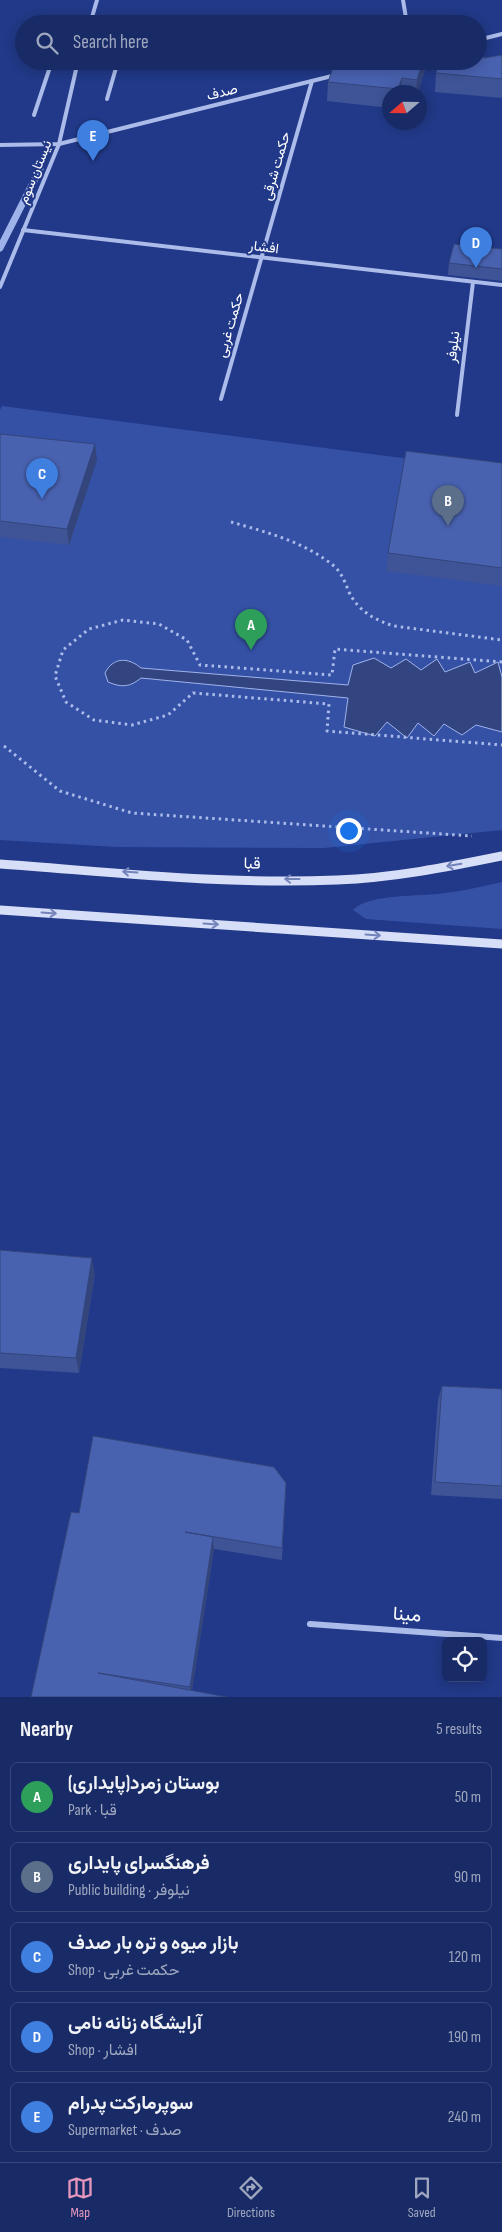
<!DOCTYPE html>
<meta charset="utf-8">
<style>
:root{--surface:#192b66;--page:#22336c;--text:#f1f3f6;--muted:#9fa7bf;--line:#37477a;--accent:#e797bd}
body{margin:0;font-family:"Sofia Sans Condensed",Vazirmatn,sans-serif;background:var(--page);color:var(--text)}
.controls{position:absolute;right:15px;bottom:15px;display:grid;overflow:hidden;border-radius:8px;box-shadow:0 2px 12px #0003}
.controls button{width:45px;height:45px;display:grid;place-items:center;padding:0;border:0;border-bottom:1px solid var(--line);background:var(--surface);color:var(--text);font:25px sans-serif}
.compass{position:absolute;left:382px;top:85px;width:45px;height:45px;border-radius:50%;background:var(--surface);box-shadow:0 2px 12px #0003;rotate:250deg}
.you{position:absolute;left:348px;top:830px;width:18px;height:18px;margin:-12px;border:4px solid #fff;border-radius:50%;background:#1a73e8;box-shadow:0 0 0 8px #1a73e833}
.badge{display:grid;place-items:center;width:32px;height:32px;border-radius:50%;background:var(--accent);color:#fff;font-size:16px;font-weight:700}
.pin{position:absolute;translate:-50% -41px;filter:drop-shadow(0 1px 2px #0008)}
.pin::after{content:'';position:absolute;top:26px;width:18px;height:15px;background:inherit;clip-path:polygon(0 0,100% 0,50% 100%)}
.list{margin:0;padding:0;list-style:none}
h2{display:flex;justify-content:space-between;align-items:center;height:65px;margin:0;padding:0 20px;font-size:21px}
h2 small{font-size:16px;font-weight:400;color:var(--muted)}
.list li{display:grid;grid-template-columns:32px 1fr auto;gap:15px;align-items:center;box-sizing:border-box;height:70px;margin:0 10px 10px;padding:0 10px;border:1px solid var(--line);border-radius:8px}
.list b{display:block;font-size:19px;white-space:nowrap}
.list p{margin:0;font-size:16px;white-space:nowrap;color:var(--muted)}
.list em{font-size:16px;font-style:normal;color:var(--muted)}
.icon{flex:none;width:28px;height:28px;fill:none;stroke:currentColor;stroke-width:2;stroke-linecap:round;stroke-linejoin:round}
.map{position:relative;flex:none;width:502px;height:1697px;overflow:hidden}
.search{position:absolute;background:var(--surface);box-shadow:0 2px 12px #0003;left:15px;right:15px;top:15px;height:55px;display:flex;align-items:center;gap:12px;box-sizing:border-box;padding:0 18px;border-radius:28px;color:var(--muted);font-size:19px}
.sheet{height:465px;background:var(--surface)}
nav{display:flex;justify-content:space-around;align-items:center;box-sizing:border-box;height:70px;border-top:1px solid var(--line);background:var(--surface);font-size:14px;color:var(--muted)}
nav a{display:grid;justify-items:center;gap:2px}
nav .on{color:var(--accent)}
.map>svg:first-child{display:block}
</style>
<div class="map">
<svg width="502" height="1697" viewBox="0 0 502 1697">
<rect width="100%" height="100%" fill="#213988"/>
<g fill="#3551a5">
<polygon points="2,406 502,471 502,830 324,848 116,847 0,840 0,410"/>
<path d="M502,882V929L366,919L353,910C369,893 421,897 445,893C464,891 483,886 502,882Z"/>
</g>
<path fill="#334580" stroke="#9fb3eb" d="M374,658L391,668L406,659L421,670L437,659L445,672L470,662L475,673L498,662L502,677V732L476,725L462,735L444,724L434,736L418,723L407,738L387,722L375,736L344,727L348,698L141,678C130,687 122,688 108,682L105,673C113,657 128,657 141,668L348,685L353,665Z"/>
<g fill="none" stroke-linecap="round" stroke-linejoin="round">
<polyline stroke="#9fb3eb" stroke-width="7" points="0,248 40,169"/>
<g stroke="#abbbea" stroke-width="3" stroke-dasharray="2.5 4" stroke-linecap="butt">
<path d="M231,522C266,532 305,542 334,566C342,573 345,583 349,592C358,611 375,620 394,626L502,640"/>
<polyline points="502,662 335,649 332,675 200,665 187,640 159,624 123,620 89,629 63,650 55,676 66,702 94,720 132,725 168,715 193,693 329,704 327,731 502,745"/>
<polyline points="4,746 60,791 132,813 472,836"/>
</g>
<g stroke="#abbbea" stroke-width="4">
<polyline points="403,0 407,24"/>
<polyline points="90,24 97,0"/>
<polyline points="478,40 502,34"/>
<polyline points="107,99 118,61"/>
<polyline points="34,115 52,61"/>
<polyline points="0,145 59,144 336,75"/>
<polyline points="23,230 502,285"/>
<polyline points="0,287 59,144 78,61"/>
<polyline points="221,399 312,81"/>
<polyline points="457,415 473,282"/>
</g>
<polyline stroke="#abbbea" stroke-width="6" points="310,1624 502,1638"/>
<g stroke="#d7def8" stroke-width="9">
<path d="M0,864C112,872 225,885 337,880C393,878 448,867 502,856"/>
<polyline points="0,910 502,944"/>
</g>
</g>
<g fill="#3f5497">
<polygon points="502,55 502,98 435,92 436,73 484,58"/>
<polygon points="427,64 418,92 390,92 390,108 327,101 328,82"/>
<polygon points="502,249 502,281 448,275 449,263"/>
<polygon points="0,434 97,460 69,545 0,537"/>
<polygon points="502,463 502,586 386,571 388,553"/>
<polygon points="0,1250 95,1274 79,1373 0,1368"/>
<polygon points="442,1386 502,1389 502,1499 431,1495 438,1400"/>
<polygon points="286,1483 282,1560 214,1549 192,1690 31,1697 79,1513"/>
</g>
<g fill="#33457b">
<polygon points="423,61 427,61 427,64 418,92 416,92 417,80"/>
<polygon points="402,78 401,92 398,92 398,89"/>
<polygon points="95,444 97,460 69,545 67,529"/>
<polygon points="92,1258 95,1274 79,1373 76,1358"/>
<polygon points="213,1537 214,1550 191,1697 190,1687"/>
</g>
<g fill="#4962b0" stroke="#33457b">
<polygon points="478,52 484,58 502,55 502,79 436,73 439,61 478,61"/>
<polygon points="361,61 423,61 417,80 402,78 398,89 328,82 333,68"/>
<polygon points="454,244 502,249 502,269 449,263"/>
<polygon points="0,434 95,444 67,529 0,521"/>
<polygon points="406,451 502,463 502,568 388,553"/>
<polygon points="0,1250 92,1258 76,1358 0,1353"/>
<polygon points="442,1386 502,1389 502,1486 435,1482"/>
<polygon points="93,1436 274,1467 286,1483 282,1548 185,1532 213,1537 190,1687 98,1673 227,1697 31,1697 71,1512 79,1513"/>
</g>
<defs><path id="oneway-shaft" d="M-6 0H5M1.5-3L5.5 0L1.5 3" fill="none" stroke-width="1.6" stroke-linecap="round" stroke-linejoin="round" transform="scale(1.25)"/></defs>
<g stroke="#7383ba">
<use href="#oneway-shaft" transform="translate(454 865) rotate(170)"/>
<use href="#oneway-shaft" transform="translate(130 872) rotate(-176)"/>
<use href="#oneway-shaft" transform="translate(292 879) rotate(-180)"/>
<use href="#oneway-shaft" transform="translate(49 913) rotate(4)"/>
<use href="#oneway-shaft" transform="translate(211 924) rotate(4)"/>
<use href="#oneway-shaft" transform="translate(373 935) rotate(4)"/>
</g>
<g text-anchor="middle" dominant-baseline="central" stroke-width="4" stroke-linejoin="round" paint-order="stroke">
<g font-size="14" fill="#fff" stroke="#213988">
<text transform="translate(222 92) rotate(-14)">صدف</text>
<text transform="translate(276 166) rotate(-74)">حکمت شرقی</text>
<text transform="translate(35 172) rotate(-68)">نیستان سوم</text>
<text transform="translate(264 247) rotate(7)">افشار</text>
<text transform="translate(230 325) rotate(-74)">حکمت غربی</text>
<text transform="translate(453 347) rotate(-83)">نیلوفر</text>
</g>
<g font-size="16" fill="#fff" stroke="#213988">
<text transform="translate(252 864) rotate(1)">قبا</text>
</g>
<g font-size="19" fill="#fff" stroke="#213988">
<text transform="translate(407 1615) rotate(4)">مینا</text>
</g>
</g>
</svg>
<div class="controls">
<button><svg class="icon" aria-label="locate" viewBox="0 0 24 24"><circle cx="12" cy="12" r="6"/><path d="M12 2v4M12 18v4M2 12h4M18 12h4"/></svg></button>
</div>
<svg class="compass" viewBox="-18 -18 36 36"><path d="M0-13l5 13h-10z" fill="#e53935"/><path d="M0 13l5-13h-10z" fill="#9fa7bf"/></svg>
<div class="you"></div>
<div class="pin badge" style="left:251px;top:650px;background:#2e9e5b">A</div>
<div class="pin badge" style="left:448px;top:526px;background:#5c6f8a">B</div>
<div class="pin badge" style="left:42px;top:499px;background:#3f7fe0">C</div>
<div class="pin badge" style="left:476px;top:268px;background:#3f7fe0">D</div>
<div class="pin badge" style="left:93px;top:161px;background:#3f7fe0">E</div>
<div class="search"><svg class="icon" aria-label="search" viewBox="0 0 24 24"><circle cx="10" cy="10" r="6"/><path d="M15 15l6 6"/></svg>Search here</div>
</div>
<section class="sheet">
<h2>Nearby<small>5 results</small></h2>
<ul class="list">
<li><span class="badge" style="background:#2e9e5b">A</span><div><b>بوستان زمرد(پایداری)</b><p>Park · قبا</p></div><em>50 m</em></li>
<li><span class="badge" style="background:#5c6f8a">B</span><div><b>فرهنگسرای پایداری</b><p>Public building · نیلوفر</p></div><em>90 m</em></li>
<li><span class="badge" style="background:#3f7fe0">C</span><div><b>بازار میوه و تره بار صدف</b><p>Shop · حکمت غربی</p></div><em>120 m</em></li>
<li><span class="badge" style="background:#3f7fe0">D</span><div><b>آرایشگاه زنانه نامی</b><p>Shop · افشار</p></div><em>190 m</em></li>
<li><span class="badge" style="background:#3f7fe0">E</span><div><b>سوپرمارکت پدرام</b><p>Supermarket · صدف</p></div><em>240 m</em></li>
</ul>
</section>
<nav>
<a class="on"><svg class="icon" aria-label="map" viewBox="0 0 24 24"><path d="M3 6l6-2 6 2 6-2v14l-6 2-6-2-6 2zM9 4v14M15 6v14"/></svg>Map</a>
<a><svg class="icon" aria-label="directions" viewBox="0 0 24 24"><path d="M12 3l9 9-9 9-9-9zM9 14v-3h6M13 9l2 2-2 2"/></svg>Directions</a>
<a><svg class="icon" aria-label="saved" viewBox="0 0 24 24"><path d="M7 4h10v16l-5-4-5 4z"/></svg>Saved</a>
</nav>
